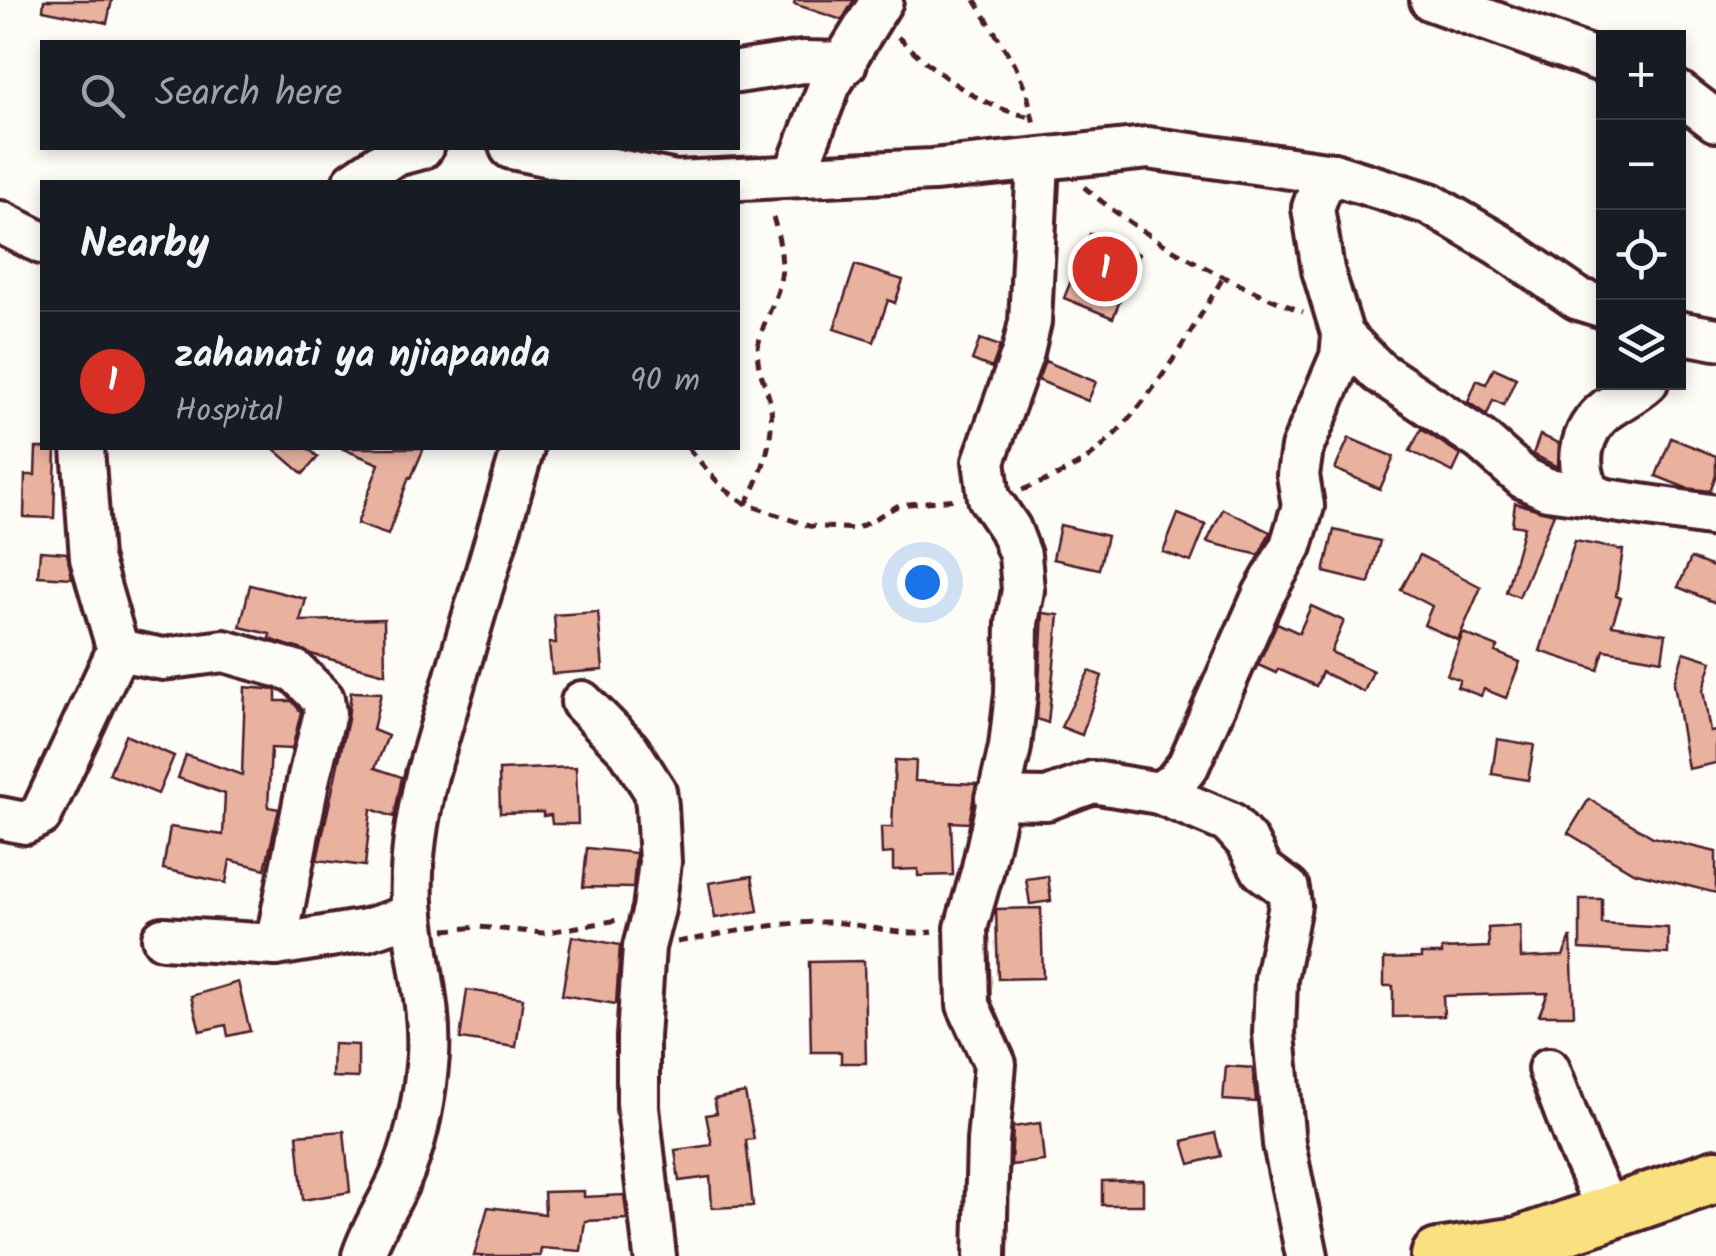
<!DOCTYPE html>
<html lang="en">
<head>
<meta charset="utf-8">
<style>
  :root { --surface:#171b24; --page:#242831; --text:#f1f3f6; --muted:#9ea1a6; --line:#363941; --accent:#d93025 }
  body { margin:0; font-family:Kalam,sans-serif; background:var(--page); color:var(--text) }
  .controls { position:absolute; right:30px; top:30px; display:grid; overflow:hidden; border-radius:0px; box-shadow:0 5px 15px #0003 }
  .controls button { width:90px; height:90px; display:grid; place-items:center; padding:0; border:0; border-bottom:2px solid var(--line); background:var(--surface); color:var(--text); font:50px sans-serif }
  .you { position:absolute; left:922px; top:582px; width:35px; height:35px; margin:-25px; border:8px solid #fff; border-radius:50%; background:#1a73e8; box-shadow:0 0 0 15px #1a73e833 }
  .badge { display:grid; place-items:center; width:65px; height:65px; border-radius:50%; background:var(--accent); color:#fff; font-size:32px; font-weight:700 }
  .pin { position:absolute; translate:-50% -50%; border:5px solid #fff; box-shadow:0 2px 10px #0006 }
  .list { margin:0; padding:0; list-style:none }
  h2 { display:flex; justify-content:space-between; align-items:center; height:130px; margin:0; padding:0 40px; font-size:42px }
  h2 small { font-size:32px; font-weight:400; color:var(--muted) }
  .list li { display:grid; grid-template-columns:65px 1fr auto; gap:30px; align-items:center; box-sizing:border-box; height:140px; padding:0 40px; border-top:2px solid var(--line) }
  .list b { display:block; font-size:38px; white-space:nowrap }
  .list p { margin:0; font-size:32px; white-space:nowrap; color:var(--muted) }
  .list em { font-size:32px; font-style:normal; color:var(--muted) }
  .icon { flex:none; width:55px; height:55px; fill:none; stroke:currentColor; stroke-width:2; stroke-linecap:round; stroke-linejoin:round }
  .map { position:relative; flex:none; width:1716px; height:1256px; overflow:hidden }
  .search { position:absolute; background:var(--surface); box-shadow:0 5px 15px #0003; left:40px; top:40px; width:700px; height:110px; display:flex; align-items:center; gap:25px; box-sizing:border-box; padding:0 35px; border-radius:0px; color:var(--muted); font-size:38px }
  .panel { position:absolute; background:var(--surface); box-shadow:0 5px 15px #0003; left:40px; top:180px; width:700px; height:270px; border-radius:0px }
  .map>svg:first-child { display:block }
  .building { fill:#e9b29f; stroke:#4a1f2b; stroke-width:2.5 }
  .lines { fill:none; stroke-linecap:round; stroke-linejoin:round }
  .minor-casing { stroke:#4a1f2b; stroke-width:48 }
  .major-casing { stroke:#4a1f2b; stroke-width:60 }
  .path { stroke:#4a1f2b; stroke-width:5; stroke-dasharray:10 8; stroke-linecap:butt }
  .minor { stroke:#fdfcf7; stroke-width:40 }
  .major { stroke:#fae180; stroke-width:52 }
</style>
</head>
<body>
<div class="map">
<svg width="1716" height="1256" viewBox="0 0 1716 1256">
  <rect width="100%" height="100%" fill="#fdfcf7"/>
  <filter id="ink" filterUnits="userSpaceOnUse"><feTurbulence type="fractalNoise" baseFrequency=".01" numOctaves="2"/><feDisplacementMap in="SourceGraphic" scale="20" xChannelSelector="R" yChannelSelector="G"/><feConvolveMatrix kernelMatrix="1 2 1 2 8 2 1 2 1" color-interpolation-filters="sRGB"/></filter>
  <g filter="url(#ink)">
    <g class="building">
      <polygon points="44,0 112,0 107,23 43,10"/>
      <polygon points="795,0 854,0 842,20 794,4"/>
      <polygon points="1090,234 1139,254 1113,318 1064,298"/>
      <polygon points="855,265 903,280 895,303 888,300 874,342 834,329"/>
      <polygon points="980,339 1000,346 992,368 972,360"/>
      <polygon points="1045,361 1096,382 1088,401 1038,380"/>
      <polygon points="1494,368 1516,378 1504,405 1493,400 1487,415 1468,402 1477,380 1486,384"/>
      <polygon points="1421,429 1461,455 1453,472 1410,451"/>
      <polygon points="1540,435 1559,443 1558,467 1533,454"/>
      <polygon points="1349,438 1394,457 1380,489 1335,469"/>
      <polygon points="1671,438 1716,456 1716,475 1710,491 1686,488 1656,476"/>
      <polygon points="36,448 56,448 54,518 24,517 25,475 35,475"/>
      <polygon points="273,448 308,448 318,457 303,474"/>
      <polygon points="341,448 424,448 411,478 409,477 388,535 357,524 379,464"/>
      <polygon points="1515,503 1554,514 1519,597 1506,592 1524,527 1512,525"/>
      <polygon points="1223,509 1270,532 1259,555 1207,542"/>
      <polygon points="1178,514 1206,525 1191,562 1163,552"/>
      <polygon points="1060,525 1107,536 1099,569 1053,559"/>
      <polygon points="1334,530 1380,541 1369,583 1324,572"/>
      <polygon points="1575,541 1623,550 1616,596 1621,598 1612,625 1666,634 1662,660 1604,650 1598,670 1540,651"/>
      <polygon points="40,551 67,553 72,578 38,576"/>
      <polygon points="1420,555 1481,587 1458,640 1424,625 1432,606 1401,590"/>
      <polygon points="1691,558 1716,568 1716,603 1678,587"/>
      <polygon points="250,585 306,599 300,621 384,619 385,674 311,654 270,639 270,634 240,627"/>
      <polygon points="1311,606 1344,621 1331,652 1373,671 1364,692 1322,672 1316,686 1278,669 1276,673 1258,665 1277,623 1299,633"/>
      <polygon points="598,612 603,670 552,674 549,643 556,643 554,615"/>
      <polygon points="1043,613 1059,615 1048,723 1037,719"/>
      <polygon points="1463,633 1498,647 1495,652 1520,662 1506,698 1484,689 1481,696 1457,687 1460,680 1447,675"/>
      <polygon points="1684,652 1712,661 1703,690 1710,732 1716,731 1716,763 1688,769 1674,683"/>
      <polygon points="1089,671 1102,676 1082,735 1061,727"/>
      <polygon points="245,687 276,690 276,701 292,701 301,712 292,749 271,748 268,807 279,809 265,869 230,860 226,883 163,869 170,827 223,835 225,794 178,778 186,755 242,775"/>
      <polygon points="351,692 381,693 373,730 388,736 375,768 402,777 394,817 371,809 365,866 317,860 348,719"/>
      <polygon points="125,735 174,756 158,794 109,774"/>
      <polygon points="1497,739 1534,745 1528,780 1492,774"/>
      <polygon points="895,760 916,761 915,781 976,784 969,823 951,822 953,875 918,876 918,869 893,870 893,853 882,854 881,827 892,827"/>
      <polygon points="576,767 578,824 552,824 551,815 543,816 543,812 500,813 499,770"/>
      <polygon points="1589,799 1653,837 1716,852 1716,893 1633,872 1568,833"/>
      <polygon points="587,848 636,853 633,888 583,887"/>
      <polygon points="752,876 758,911 715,918 709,883"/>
      <polygon points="1048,876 1051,901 1030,904 1026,879"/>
      <polygon points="1580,899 1602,899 1602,924 1668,928 1668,954 1580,949"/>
      <polygon points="1041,908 1043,978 998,979 996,909"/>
      <polygon points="1520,926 1521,958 1563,956 1571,937 1574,1015 1539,1015 1548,993 1443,996 1444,1016 1393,1017 1393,986 1384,986 1384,959 1421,958 1421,954 1442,954 1442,949 1489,947 1488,928"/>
      <polygon points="572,936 620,945 616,1004 562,995"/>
      <polygon points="864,961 866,1063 841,1063 841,1052 811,1052 809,962"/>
      <polygon points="238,982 250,1031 228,1036 226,1025 200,1031 191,996"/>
      <polygon points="467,990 523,998 516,1047 460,1039"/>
      <polygon points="333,1044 358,1045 358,1078 332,1077"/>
      <polygon points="1226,1066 1253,1068 1256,1102 1223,1100"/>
      <polygon points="745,1093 754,1139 746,1140 753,1206 712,1208 710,1177 679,1181 675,1150 712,1145 706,1115 717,1113 714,1099"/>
      <polygon points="1040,1123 1044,1161 1011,1165 1013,1127"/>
      <polygon points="344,1131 350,1192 303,1200 297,1135"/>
      <polygon points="1215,1133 1221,1156 1190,1164 1183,1141"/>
      <polygon points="1143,1180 1143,1205 1102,1205 1102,1181"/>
      <polygon points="584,1191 584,1197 624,1195 627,1219 585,1221 581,1251 541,1248 540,1256 474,1256 488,1207 545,1214 544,1192"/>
    </g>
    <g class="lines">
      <defs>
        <g id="minor">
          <polyline points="1431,0 1604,62"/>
          <polyline points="738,72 803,62 846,63"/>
          <polyline points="1678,92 1716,121"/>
          <polyline points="511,148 676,182 933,170 1148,148 1333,174 1430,204 1498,244 1578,299 1604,307"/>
          <polyline points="795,174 830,84 882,0"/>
          <polyline points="354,182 392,156 422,148"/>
          <polyline points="0,222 42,243"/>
          <polyline points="1678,332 1716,339"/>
          <polyline points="1343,336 1379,372 1481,440 1524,478 1547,489 1591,495"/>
          <path d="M1647 382C1635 393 1620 400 1607 409 1579 431 1574 466 1591 495L1607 500 1716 516"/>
          <polyline points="118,650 163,659 224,651 295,671 323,699 325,713 309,777 276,945"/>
          <polyline points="582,702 629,750 655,791 657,806 660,862 654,909 644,947 638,1037 638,1108 655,1256"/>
          <polyline points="1159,793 1230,823 1248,843 1262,870 1288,889 1290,905 1276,979 1274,1034 1284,1144 1307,1256"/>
          <polyline points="996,798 1047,799 1093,782 1159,793 1175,782 1188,766 1264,594 1291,546 1303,506 1298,475 1302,448 1341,357 1343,336 1323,270 1313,208 1320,189 1333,174"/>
          <polyline points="0,818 25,823 41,815 118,650 91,558 83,448"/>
          <polyline points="163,938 276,945 366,930 413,915"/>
          <polyline points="1549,1069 1579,1148 1608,1211"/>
          <path d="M363 1256C373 1225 394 1197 405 1167 419 1131 425 1093 428 1055 431 1004 415 954 412 903 410 859 417 818 427 775L523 448"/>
          <polyline points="985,1256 988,1141 995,1064 968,1005 966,928 982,872 1010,747 1016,694 1017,623 1023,590 1020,555 1010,529 989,498 984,461 1023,352 1030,322 1038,161"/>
        </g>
        <polyline id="major" points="1438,1256 1519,1244 1716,1176"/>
      </defs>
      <use href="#minor" class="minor-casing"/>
      <use href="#major" class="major-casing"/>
      <g class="path">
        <polyline points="975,0 1015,65 1027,93 1035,129"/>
        <path d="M898 37C936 73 980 108 1032 117"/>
        <path d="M1084 187C1149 242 1225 281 1303 312"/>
        <polyline points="688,448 723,488 746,504 809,526 856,529 899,505 957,499"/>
        <path d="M1022 490C1048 480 1076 469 1097 451 1149 406 1189 335 1224 276"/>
        <path d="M746 504C762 476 774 439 771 407 769 391 760 377 758 361 755 335 772 311 779 287 786 261 778 234 771 210"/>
        <polyline points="445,930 479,927 543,933 618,920"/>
        <path d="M677 942C725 934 774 922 824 922 861 922 896 937 933 932"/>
      </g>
      <use href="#minor" class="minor"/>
      <use href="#major" class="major"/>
    </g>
  </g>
</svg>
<div class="controls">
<button>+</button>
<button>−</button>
<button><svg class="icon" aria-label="locate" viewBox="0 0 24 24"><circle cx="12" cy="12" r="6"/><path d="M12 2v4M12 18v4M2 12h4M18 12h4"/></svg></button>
<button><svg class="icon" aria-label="layers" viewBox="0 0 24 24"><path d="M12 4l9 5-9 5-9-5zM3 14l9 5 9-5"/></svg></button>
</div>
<div class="you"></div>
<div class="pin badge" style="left:1105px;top:269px">1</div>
<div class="search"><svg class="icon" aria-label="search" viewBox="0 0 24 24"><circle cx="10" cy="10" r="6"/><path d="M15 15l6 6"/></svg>Search here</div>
<section class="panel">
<h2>Nearby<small></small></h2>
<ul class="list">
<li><span class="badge">1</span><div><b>zahanati ya njiapanda</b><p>Hospital</p></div><em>90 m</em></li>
</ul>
</section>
</div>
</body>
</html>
